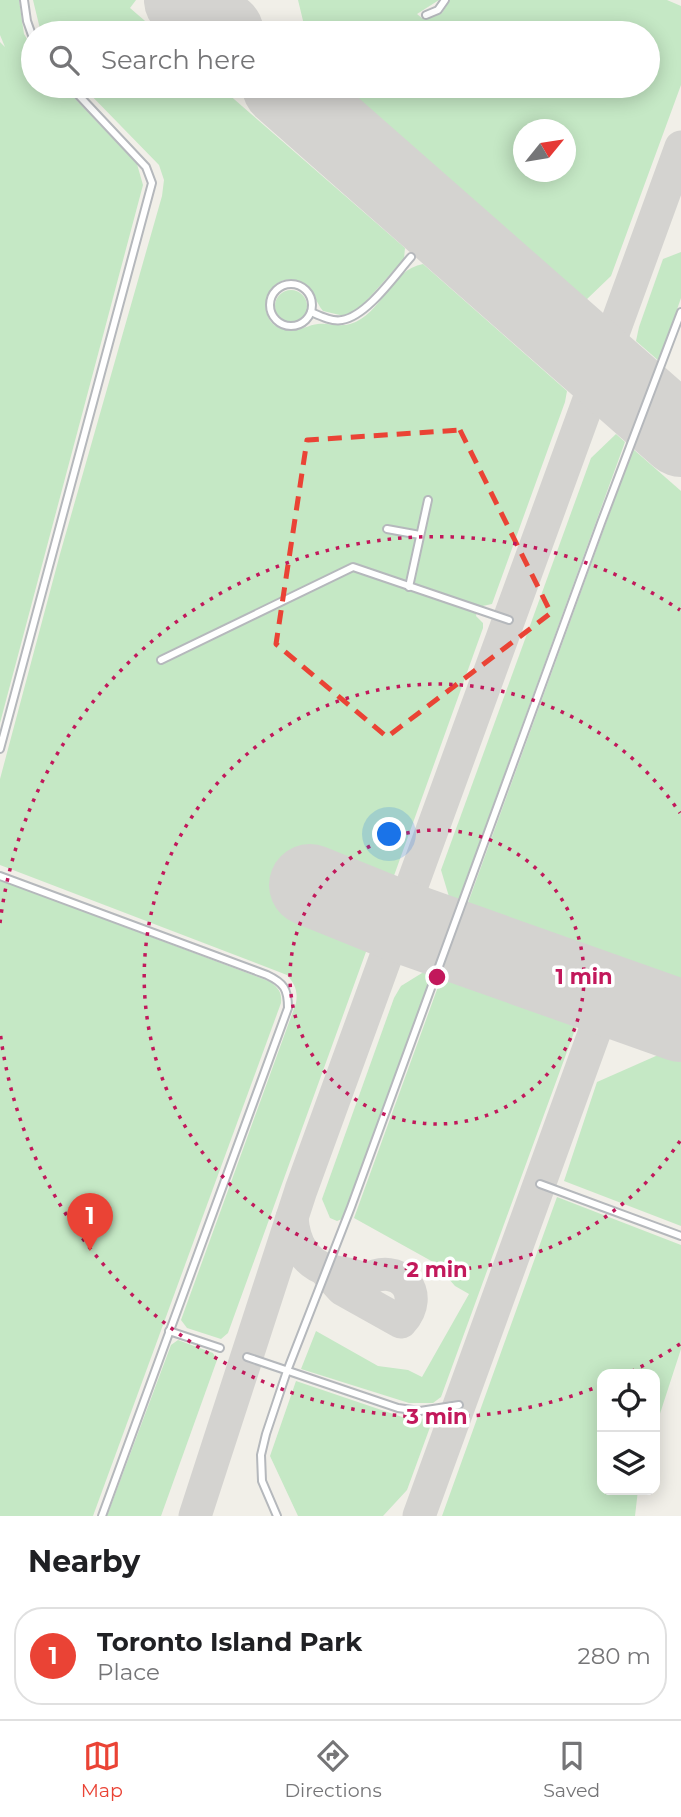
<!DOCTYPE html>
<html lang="en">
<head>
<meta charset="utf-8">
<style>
  :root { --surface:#fff; --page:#f6f6f6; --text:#202124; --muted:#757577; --line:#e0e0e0; --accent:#ea4335 }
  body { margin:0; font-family:Montserrat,sans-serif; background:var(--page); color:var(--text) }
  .controls { position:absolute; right:21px; bottom:21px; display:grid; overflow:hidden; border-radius:14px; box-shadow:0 4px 18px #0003 }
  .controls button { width:63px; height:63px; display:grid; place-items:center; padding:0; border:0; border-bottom:2px solid var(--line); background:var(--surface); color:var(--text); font:35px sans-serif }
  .compass { position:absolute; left:513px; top:119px; width:63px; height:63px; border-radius:50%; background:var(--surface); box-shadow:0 4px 18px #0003; rotate:60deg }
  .you { position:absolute; left:390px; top:835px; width:24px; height:24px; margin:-18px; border:5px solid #fff; border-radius:50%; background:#1a73e8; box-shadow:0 0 0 10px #1a73e833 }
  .badge { display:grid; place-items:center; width:46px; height:46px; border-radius:50%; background:var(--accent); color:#fff; font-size:23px; font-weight:700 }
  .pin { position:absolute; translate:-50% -58px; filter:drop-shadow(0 2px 4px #0008) }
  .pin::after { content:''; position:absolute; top:37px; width:24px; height:21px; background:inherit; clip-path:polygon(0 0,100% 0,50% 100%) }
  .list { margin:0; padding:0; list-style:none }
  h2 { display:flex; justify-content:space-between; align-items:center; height:91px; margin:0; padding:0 28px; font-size:30px }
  h2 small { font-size:23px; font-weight:400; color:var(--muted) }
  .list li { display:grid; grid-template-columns:46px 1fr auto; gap:21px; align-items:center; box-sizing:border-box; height:98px; margin:0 14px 14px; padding:0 14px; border:2px solid var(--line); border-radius:28px }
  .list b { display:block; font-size:26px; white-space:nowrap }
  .list p { margin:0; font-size:23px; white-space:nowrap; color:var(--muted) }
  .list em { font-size:23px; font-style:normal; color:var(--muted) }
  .icon { flex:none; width:38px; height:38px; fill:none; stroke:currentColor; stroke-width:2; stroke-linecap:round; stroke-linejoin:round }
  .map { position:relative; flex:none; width:681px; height:1516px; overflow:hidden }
  .search { position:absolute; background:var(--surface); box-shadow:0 4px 18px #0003; left:21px; right:21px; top:21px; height:77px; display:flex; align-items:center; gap:18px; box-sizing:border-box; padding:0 24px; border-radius:38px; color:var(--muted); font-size:26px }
  .sheet { height:203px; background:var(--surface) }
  nav { display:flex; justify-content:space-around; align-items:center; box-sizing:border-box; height:98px; border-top:2px solid var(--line); background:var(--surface); font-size:19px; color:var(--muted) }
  nav a { display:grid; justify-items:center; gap:4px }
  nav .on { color:var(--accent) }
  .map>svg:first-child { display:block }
  .green { fill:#c5e8c5; fill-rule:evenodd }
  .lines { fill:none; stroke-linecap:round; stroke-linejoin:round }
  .taxiway { stroke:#d4d3d0; stroke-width:33 }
  .runway { stroke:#d4d3d0; stroke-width:82 }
  .service-casing { stroke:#b5b8bc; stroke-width:10 }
  .service { stroke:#fff; stroke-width:6 }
  .marked { fill:none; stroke:#ea4335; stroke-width:5; stroke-dasharray:14 9; stroke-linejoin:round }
  .ring { fill:none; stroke:#c2185b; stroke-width:3.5; stroke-dasharray:3.5 7 }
  .centre { fill:#c2185b; stroke:#fff; stroke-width:3.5 }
  .ring-label { font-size:21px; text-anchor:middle; font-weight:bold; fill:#c2185b; stroke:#fff; stroke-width:7; stroke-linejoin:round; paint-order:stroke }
</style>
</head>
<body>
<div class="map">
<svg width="681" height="1516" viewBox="0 0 681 1516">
  <rect width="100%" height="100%" fill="#f1efe8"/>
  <g class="green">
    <polygon points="0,0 19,0 24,34 33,49 33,86 63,86 137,164 143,185 0,723 0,42 5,47 0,35"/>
    <polygon points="33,0 136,0 130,8 159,33 41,33"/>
    <path d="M298 0H439L417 14 423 19 442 13 450 0H667L681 6V85L611 276 586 300 344 86H648V33H306ZM524 130H566V172H524Z"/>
    <path d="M82 86H219L405 248 404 259 359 309 344 316 323 311C315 301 313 288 300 282 267 267 250 325 287 330 298 332 308 325 318 324 329 323 340 327 350 324 382 315 391 269 423 264L567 391 565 402 492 604 478 607 476 616 483 623V628L391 884 388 885 317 859 297 911 371 938 228 1333 221 1339 187 1328 181 1320 296 1003C298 991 295 984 287 975L0 865V779L60 554 162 196 164 180 159 165Z"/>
    <polygon points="681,252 681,298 659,361 636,341 639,327 663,259"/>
    <circle cx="291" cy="306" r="16"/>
    <polygon points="616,434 625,442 455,910 453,910 441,870 591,458"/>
    <polygon points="633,449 681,491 681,994 471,918 465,911"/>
    <path d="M0 880 271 982C279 989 282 993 281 1003L93 1516H0Z"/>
    <polygon points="435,965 342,1219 337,1221 330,1218 322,1199 394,998 401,986"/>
    <polygon points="450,968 580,1016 441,1397 433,1403 409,1403 301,1369 316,1331 378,1366 408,1370 422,1377 469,1294 455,1286 435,1263 354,1218 443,973"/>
    <polygon points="674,1048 681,1051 681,1226 564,1181 597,1082"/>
    <polygon points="557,1197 681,1245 681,1349 655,1429 655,1374 602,1374 602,1490 638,1490 635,1516 442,1516"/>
    <polygon points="178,1340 213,1353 217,1360 161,1516 107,1516 171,1345"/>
    <polygon points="296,1381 405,1418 433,1419 407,1490 383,1516 298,1516 270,1456"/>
  </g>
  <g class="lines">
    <g class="taxiway">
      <polyline points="223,0 227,25 232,33"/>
      <path d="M292 1218C294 1242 304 1263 328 1270 342 1274 351 1273 366 1280 399 1261 427 1294 401 1322L342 1289 324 1269"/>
      <polyline points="195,1516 301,1190 681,147"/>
      <polyline points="419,1516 608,995"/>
    </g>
    <g class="runway">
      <polyline points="185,0 223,33"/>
      <polyline points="283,86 681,436"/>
      <polyline points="310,885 399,921 681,1021"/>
    </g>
    <defs>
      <g id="service">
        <polyline points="24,0 27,21 33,38"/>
        <polyline points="426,15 438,10 445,0"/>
        <circle cx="291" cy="305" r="21"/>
        <path d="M311 312C320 316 332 322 342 320 367 316 395 275 411 257"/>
        <polyline points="387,529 420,535"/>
        <polyline points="409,587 428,500"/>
        <polyline points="161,660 353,567 509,620"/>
        <polyline points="0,749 152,183 146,167 70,86"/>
        <path d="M0 876 267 975C284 983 288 989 288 1008L102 1516"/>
        <polyline points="540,1184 681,1236"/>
        <polyline points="169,1331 220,1348"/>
        <polyline points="247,1357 398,1408 420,1411 459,1405"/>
        <polyline points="277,1516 262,1481 261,1455 266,1434 287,1371 351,1207 601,523 681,312"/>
      </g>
    </defs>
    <use href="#service" class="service-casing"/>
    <use href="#service" class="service"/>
  </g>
  <path class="marked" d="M460 430 551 613 387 737 276 644 307 440Z"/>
  <g class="ring">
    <circle cx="437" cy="977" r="147"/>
    <path d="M680 1141A293 293 0 1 1 680 813"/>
    <path d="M680 1344A440 440 0 0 1 626 1374M602 1385A440 440 0 0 1 0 1031M0 923A440 440 0 0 1 680 610"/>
  </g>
  <circle cx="437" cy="977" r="10" class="centre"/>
  <g class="ring-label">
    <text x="584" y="984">1 min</text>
    <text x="437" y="1277">2 min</text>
    <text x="437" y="1424">3 min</text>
  </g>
</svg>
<div class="controls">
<button><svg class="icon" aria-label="locate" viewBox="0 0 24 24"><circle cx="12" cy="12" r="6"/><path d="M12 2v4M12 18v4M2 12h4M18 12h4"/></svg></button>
<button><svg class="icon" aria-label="layers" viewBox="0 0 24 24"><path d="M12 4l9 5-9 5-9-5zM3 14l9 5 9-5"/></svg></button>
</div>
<svg class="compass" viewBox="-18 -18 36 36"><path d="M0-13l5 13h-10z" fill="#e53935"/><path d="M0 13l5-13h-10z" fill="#757577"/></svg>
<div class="you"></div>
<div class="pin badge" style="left:90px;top:1251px">1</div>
<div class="search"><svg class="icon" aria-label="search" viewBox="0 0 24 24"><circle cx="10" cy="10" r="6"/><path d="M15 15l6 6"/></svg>Search here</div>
</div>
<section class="sheet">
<h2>Nearby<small></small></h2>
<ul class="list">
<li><span class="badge">1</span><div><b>Toronto Island Park</b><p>Place</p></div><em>280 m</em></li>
</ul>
</section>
<nav>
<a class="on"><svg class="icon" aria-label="map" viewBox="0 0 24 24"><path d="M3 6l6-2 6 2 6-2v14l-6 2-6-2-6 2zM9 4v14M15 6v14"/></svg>Map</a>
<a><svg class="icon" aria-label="directions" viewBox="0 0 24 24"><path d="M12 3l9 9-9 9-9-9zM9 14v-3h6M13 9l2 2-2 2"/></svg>Directions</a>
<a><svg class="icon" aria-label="saved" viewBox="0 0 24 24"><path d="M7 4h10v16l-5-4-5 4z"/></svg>Saved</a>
</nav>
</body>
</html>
